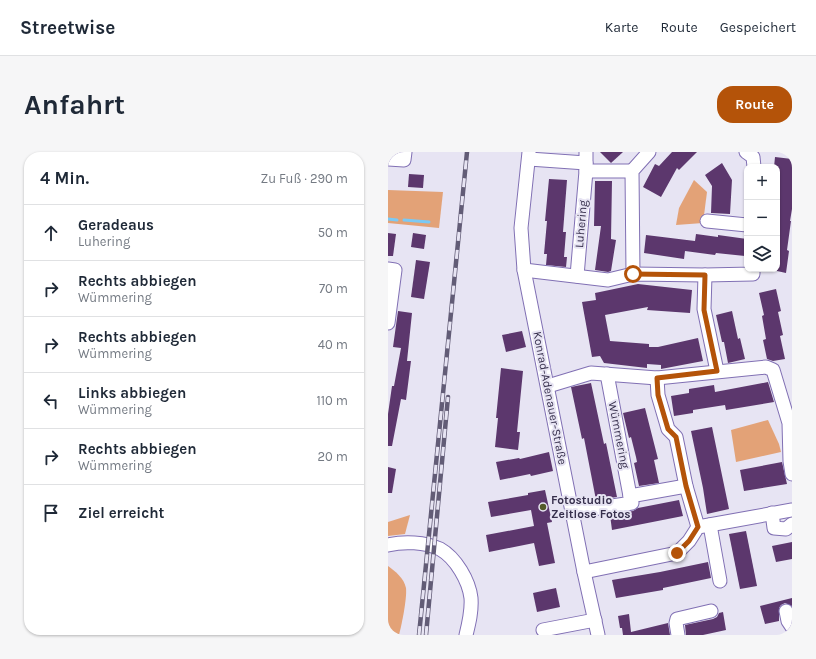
<!DOCTYPE html>
<html lang="de">
<head>
<meta charset="utf-8">
<style>
  :root { --surface:#fff; --page:#f6f6f7; --text:#1f2937; --muted:#747a83; --line:#e0e1e3; --accent:#b45309 }
  body { margin:0; font-family:Karla,sans-serif; background:var(--page); color:var(--text) }
  .controls { position:absolute; right:12px; top:12px; display:grid; overflow:hidden; border-radius:8px; box-shadow:0 1px 3px #0004 }
  .controls button { width:36px; height:36px; display:grid; place-items:center; padding:0; border:0; border-bottom:1px solid var(--line); background:var(--surface); color:var(--text); font:20px sans-serif }
  .stop { position:absolute; width:12px; height:12px; margin:-9px; border:3px solid #b45309; border-radius:50%; background:#fff }
  .stop.end { background:#b45309; border-color:#fff; box-shadow:0 1px 4px #0008 }
  .list { margin:0; padding:0; list-style:none }
  h2 { display:flex; justify-content:space-between; align-items:center; height:52px; margin:0; padding:0 16px; font-size:17px }
  h2 small { font-size:13px; font-weight:400; color:var(--muted) }
  .list li { display:grid; grid-template-columns:26px 1fr auto; gap:12px; align-items:center; box-sizing:border-box; height:56px; padding:0 16px; border-top:1px solid var(--line) }
  .list b { display:block; font-size:15px; white-space:nowrap }
  .list p { margin:0; font-size:13px; white-space:nowrap; color:var(--muted) }
  .list em { font-size:13px; font-style:normal; color:var(--muted) }
  .icon { flex:none; width:22px; height:22px; fill:none; stroke:currentColor; stroke-width:2; stroke-linecap:round; stroke-linejoin:round }
  .map { position:relative; flex:none; width:404px; height:483px; overflow:hidden; border-radius:16px }
  header { display:flex; align-items:center; gap:24px; box-sizing:border-box; height:56px; padding:0 20px; background:var(--surface); border-bottom:1px solid var(--line) }
  header strong { font-size:19px }
  nav { display:flex; gap:22px; margin-inline-start:auto; font-size:14px }
  .intro { display:flex; align-items:center; justify-content:space-between; box-sizing:border-box; height:96px; padding:0 24px }
  h1 { margin:0; font-size:28px }
  .button { padding:10px 18px; border-radius:16px; background:var(--accent); color:#fff; font-size:14px; font-weight:700 }
  main { display:flex; gap:24px; padding:0 24px }
  aside { flex:1; background:var(--surface); border-radius:16px; box-shadow:0 1px 3px #0004 }
  .map>svg:first-child { display:block }
  .green { fill:#e3a277 }
  .lines { fill:none; stroke-linecap:round; stroke-linejoin:round }
  .stream { stroke:#7bc9f4; stroke-width:3 }
  .building { fill:#5c376d }
  .minor-casing { stroke:#8170b4; stroke-width:15 }
  .minor { stroke:#fff; stroke-width:13 }
  .rail-casing { stroke:#625c76; stroke-width:4.5 }
  .rail { stroke:#e7e4f3; stroke-width:3; stroke-dasharray:9; stroke-linecap:butt }
  .route { stroke:#b45309; stroke-width:5 }
  .poi-dot { fill:#545a28; stroke:#e7e4f3; stroke-width:1.5 }
  .labels { text-anchor:middle; stroke-width:4; stroke-linejoin:round; paint-order:stroke }
  .street-label { font-size:12px; fill:#37304d; stroke:#e7e4f3 }
  .poi-label { font-size:12px; font-weight:bold; fill:#37304d; stroke:#e7e4f3; text-anchor:start }
</style>
</head>
<body>
<header>
<strong>Streetwise</strong>
<nav><a>Karte</a><a>Route</a><a>Gespeichert</a></nav>
</header>
<div class="intro"><h1>Anfahrt</h1><a class="button">Route</a></div>
<main>
<aside>
<h2>4 Min.<small>Zu Fuß · 290 m</small></h2>
<ul class="list">
<li><svg class="icon" aria-label="ahead" viewBox="0 0 24 24"><path d="M12 20V5M6 11l6-6 6 6"/></svg><div><b>Geradeaus</b><p>Luhering</p></div><em>50 m</em></li>
<li><svg class="icon" aria-label="right" viewBox="0 0 24 24"><path d="M7 20v-9h11M14 6l5 5-5 5"/></svg><div><b>Rechts abbiegen</b><p>Wümmering</p></div><em>70 m</em></li>
<li><svg class="icon" aria-label="right" viewBox="0 0 24 24"><path d="M7 20v-9h11M14 6l5 5-5 5"/></svg><div><b>Rechts abbiegen</b><p>Wümmering</p></div><em>40 m</em></li>
<li><svg class="icon" aria-label="left" viewBox="0 0 24 24"><path d="M17 20v-9H6M10 6l-5 5 5 5"/></svg><div><b>Links abbiegen</b><p>Wümmering</p></div><em>110 m</em></li>
<li><svg class="icon" aria-label="right" viewBox="0 0 24 24"><path d="M7 20v-9h11M14 6l5 5-5 5"/></svg><div><b>Rechts abbiegen</b><p>Wümmering</p></div><em>20 m</em></li>
<li><svg class="icon" aria-label="arrive" viewBox="0 0 24 24"><path d="M6 21V4h12l-3 4 3 4H6"/></svg><div><b>Ziel erreicht</b></div></li>
</ul>
</aside>
<div class="map">
<svg width="404" height="483" viewBox="0 0 404 483">
  <rect width="100%" height="100%" fill="#e7e4f3"/>
  <g class="green">
    <polygon points="306,28 319,40 315,71 288,73 291,56"/>
    <polygon points="0,38 55,40 51,76 0,71"/>
    <polygon points="380,268 391,292 393,300 348,310 343,278"/>
    <polygon points="22,363 17,382 0,384 0,370"/>
    <path d="M0 414C7 419 16 426 18 436 19 447 14 471 11 483H0Z"/>
  </g>
  <g class="lines">
    <g class="stream">
      <polyline points="0,67 9,68"/>
      <polyline points="16,68 41,70"/>
    </g>
  </g>
  <g class="building">
    <polygon points="212,0 235,0 223,11"/>
    <polygon points="284,0 309,0 291,18 289,16 273,45 255,35 267,12 271,14"/>
    <polygon points="387,5 404,7 404,57 402,69 403,69 399,98 401,99 398,121 389,119 389,15 386,15"/>
    <polygon points="334,11 344,28 342,62 323,61 324,34 317,23"/>
    <polygon points="21,22 36,23 35,36 20,35"/>
    <polygon points="161,27 179,28 175,80 178,80 176,105 179,105 178,115 158,113 159,102 156,102 159,69 157,69"/>
    <polygon points="207,29 224,29 223,87 228,88 223,119 220,120 207,118 213,74 206,74"/>
    <polygon points="0,81 8,82 5,104 0,104"/>
    <polygon points="25,81 38,83 36,97 23,95"/>
    <polygon points="308,82 330,85 330,83 359,87 357,104 328,101 327,103 297,99 296,107 256,101 258,83 307,89"/>
    <polygon points="28,108 42,110 36,147 23,145"/>
    <polygon points="250,132 304,138 302,161 259,158 260,155 217,163 222,189 261,192 261,195 270,195 310,186 315,209 273,217 273,213 259,212 259,216 216,211 212,204 204,205 194,150 208,148 207,141"/>
    <polygon points="388,137 393,159 390,160 395,183 392,184 397,207 385,209 379,207 375,188 378,187 374,164 376,163 371,141"/>
    <polygon points="10,159 24,161 19,209 23,209 18,248 13,247 4,294 0,294 0,262 4,234 6,234 13,196 5,195"/>
    <polygon points="344,159 350,187 352,186 357,207 340,211 336,190 334,190 328,163"/>
    <polygon points="134,179 138,195 118,200 114,183"/>
    <polygon points="113,216 135,219 129,280 132,280 130,298 107,295 110,266 108,266"/>
    <polygon points="380,230 386,250 338,258 337,253 305,258 305,261 286,264 283,244 301,241 301,237 326,233 327,240"/>
    <polygon points="203,231 216,292 218,291 229,345 208,348 196,286 194,287 183,235"/>
    <polygon points="257,256 270,307 266,308 271,331 251,334 246,311 249,310 248,305 243,285 241,286 235,261"/>
    <polygon points="324,275 341,357 319,362 315,336 303,279"/>
    <polygon points="161,300 165,319 143,324 142,322 112,328 108,310 131,306 132,307"/>
    <polygon points="394,310 399,332 356,339 352,318"/>
    <polygon points="0,315 8,317 4,341 0,341"/>
    <polygon points="157,338 164,370 159,371 167,411 151,414 146,391 101,400 98,383 146,374 143,358 103,365 100,350 140,343 140,341"/>
    <polygon points="291,348 295,364 224,378 222,363 245,359 250,356"/>
    <polygon points="358,379 369,434 352,437 341,382"/>
    <polygon points="404,390 404,407 388,410 384,394"/>
    <polygon points="320,410 323,426 275,436 275,438 228,446 224,428 272,420"/>
    <polygon points="168,436 172,455 149,460 145,441"/>
    <polygon points="404,446 404,454 397,451 393,453 391,456 391,469 377,472 372,454"/>
    <polygon points="335,460 338,478 315,483 298,483 297,473 325,467 329,465 331,461"/>
    <polygon points="241,462 243,480 280,471 282,483 235,483 234,476 232,476 230,464"/>
  </g>
  <g class="lines">
    <defs>
      <g id="minor">
        <polyline points="141,0 133,76 136,118 196,420 210,483"/>
        <polyline points="198,0 198,19 244,19"/>
        <polyline points="358,0 365,5 366,15"/>
        <polyline points="0,7 16,8 17,0"/>
        <polyline points="141,7 198,11"/>
        <polyline points="319,69 359,73"/>
        <polyline points="0,117 7,118 0,171"/>
        <polyline points="136,118 220,128 245,122 317,123 365,122 365,117"/>
        <polyline points="245,122 244,19 261,0"/>
        <polyline points="317,123 316,157 329,219"/>
        <polyline points="189,124 198,19"/>
        <polyline points="219,222 242,344 298,334"/>
        <polyline points="269,226 270,243 280,277 288,285 298,334 310,375"/>
        <polyline points="160,234 203,221 269,226 378,215 385,218 401,271 402,309 404,322"/>
        <polyline points="185,360 244,351 242,344"/>
        <polyline points="384,361 386,376 398,377 404,372"/>
        <polyline points="322,373 332,429"/>
        <path d="M0 393C16 389 37 390 52 397 68 406 81 429 83 446 84 459 81 471 78 483"/>
        <polyline points="196,420 289,401 301,389 310,375 404,358"/>
        <polyline points="398,459 400,469 404,475"/>
        <polyline points="155,478 207,468"/>
        <polyline points="290,483 288,471 289,467 323,459"/>
      </g>
    </defs>
    <use href="#minor" class="minor-casing"/>
    <use href="#minor" class="minor"/>
    <defs>
      <g id="rail">
        <polyline points="31,483 79,0"/>
        <polyline points="38,483 60,245"/>
      </g>
    </defs>
    <use href="#rail" class="rail-casing"/>
    <use href="#rail" class="rail"/>
  </g>
  <g class="lines">
    <polyline class="route" points="245,122 317,123 316,158 329,219 269,226 270,243 280,277 288,285 298,334 310,375 301,389 289,401"/>
  </g>
  <circle class="poi-dot" cx="155" cy="355" r="4"/>
  <g class="labels">
    <g class="street-label">
      <text transform="translate(193 72) rotate(-85)" y="4">Luhering</text>
      <text transform="translate(162 246) rotate(79)" y="4">Konrad-Adenauer-Straße</text>
      <text transform="translate(231 283) rotate(79)" y="4">Wümmering</text>
    </g>
    <g class="poi-label">
      <text x="163" y="352">Fotostudio<tspan x="163" dy="14">Zeitlose Fotos</tspan></text>
    </g>
  </g>
</svg>
<div class="controls">
<button>+</button>
<button>−</button>
<button><svg class="icon" aria-label="layers" viewBox="0 0 24 24"><path d="M12 4l9 5-9 5-9-5zM3 14l9 5 9-5"/></svg></button>
</div>
<div class="stop" style="left:245px;top:122px"></div>
<div class="stop end" style="left:289px;top:401px"></div>
</div>
</main>
</body>
</html>
